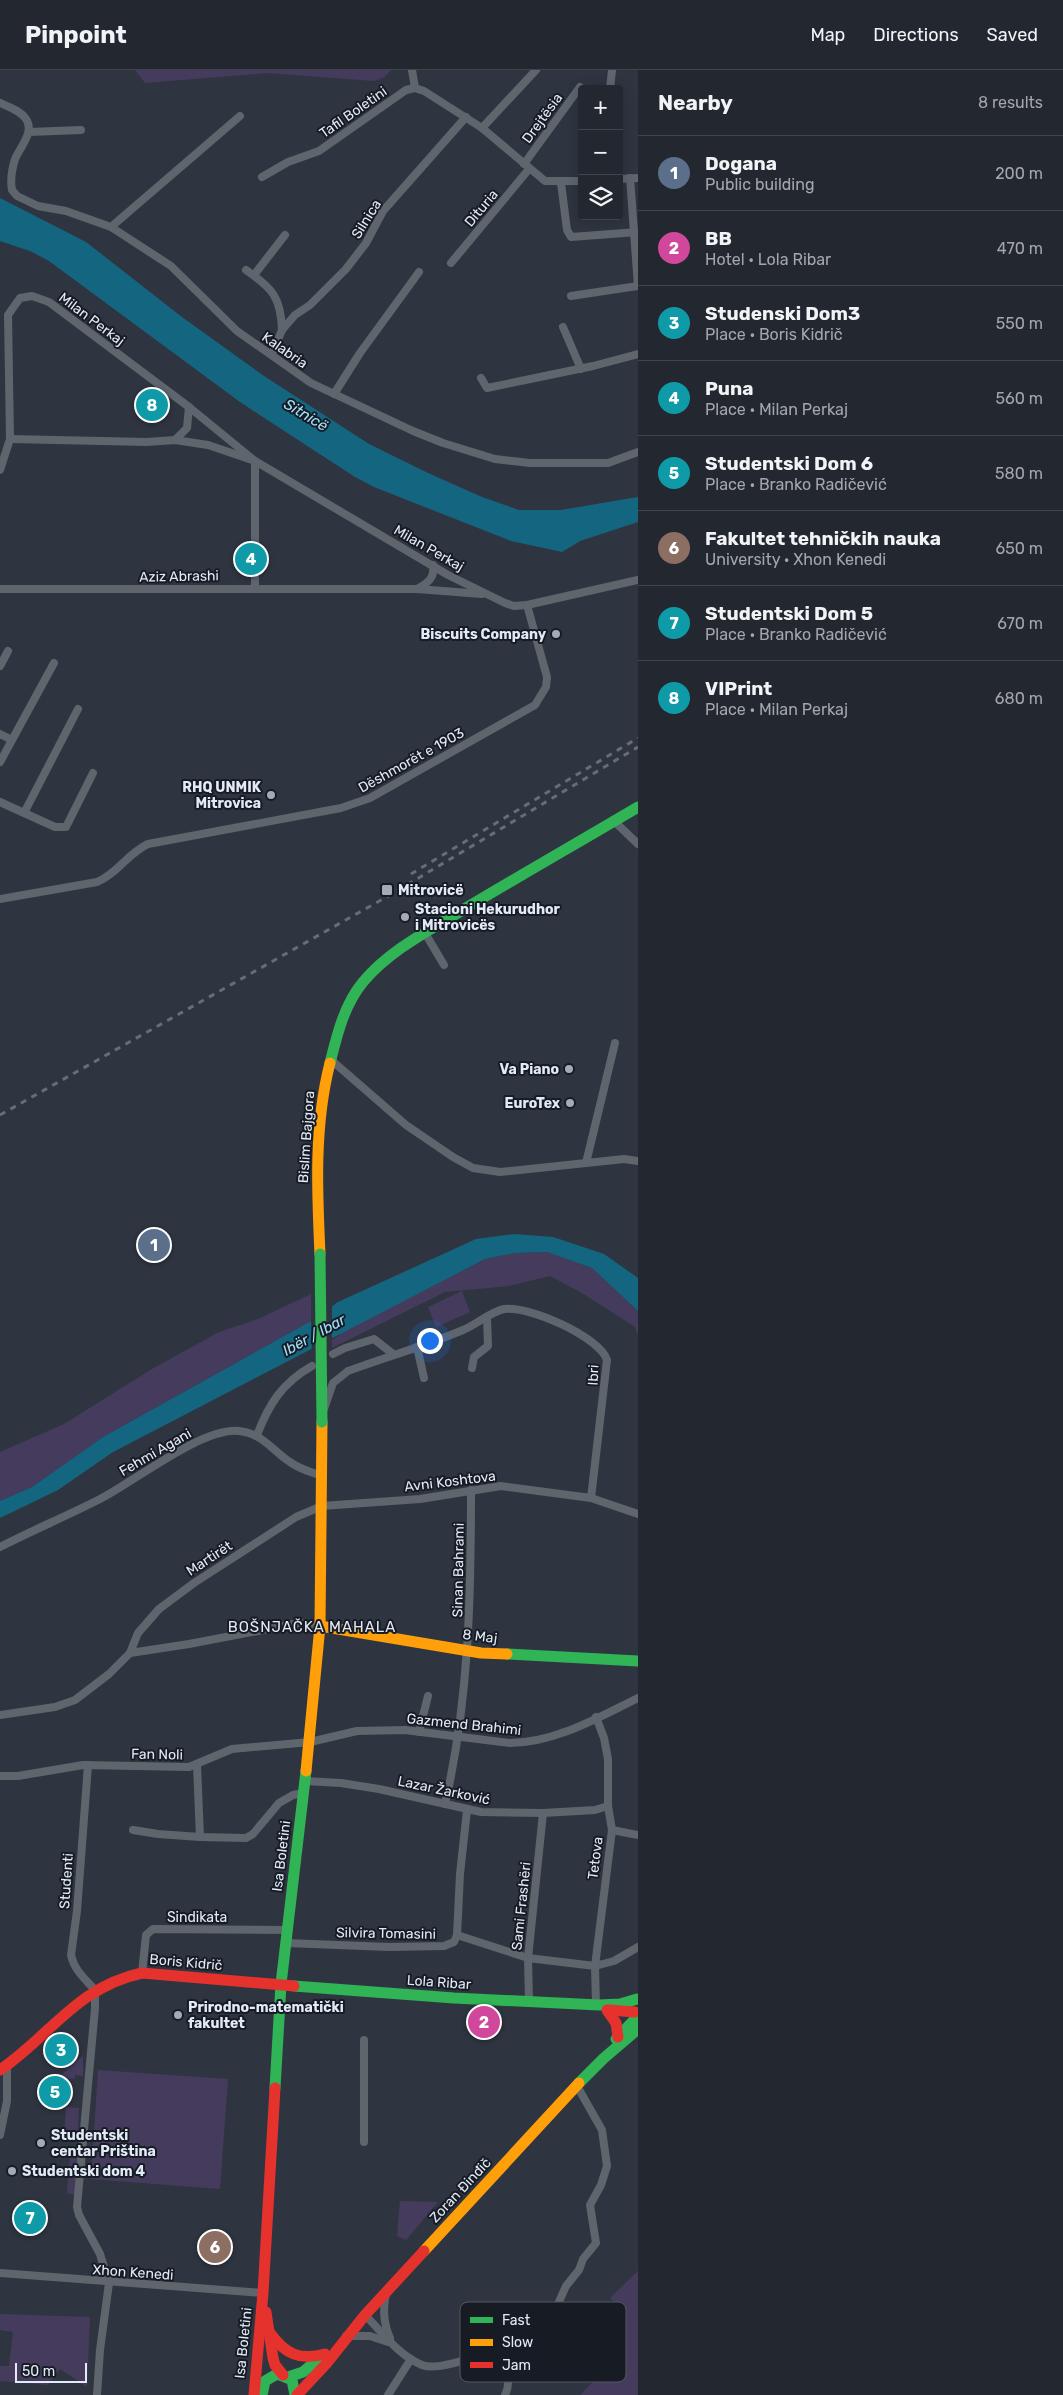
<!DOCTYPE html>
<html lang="en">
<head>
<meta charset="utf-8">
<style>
  :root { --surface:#232830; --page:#2b3038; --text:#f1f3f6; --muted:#a3a6ab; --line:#40444c; --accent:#8abfa5 }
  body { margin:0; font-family:Rubik,sans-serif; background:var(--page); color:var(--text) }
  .controls { position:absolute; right:15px; top:15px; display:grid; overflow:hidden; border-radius:5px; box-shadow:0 2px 12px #0003 }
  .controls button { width:45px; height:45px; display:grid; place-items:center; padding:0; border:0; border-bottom:1px solid var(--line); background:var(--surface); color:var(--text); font:25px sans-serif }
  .scale { position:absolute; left:15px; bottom:12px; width:72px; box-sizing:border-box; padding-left:5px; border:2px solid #e2eaf7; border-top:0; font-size:14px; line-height:18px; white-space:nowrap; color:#e2eaf7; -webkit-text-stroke:4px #161b24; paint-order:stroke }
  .you { position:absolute; left:429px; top:1270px; width:18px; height:18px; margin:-12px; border:4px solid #fff; border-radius:50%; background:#1a73e8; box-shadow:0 0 0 8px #1a73e833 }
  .badge { display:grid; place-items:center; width:32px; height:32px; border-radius:50%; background:var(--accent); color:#fff; font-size:16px; font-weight:700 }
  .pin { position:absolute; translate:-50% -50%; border:2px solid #fff; box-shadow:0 1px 5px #0006 }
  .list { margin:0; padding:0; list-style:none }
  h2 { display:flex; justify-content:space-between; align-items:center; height:65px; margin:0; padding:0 20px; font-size:21px }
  h2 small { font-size:16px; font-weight:400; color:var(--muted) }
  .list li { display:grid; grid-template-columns:32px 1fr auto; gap:15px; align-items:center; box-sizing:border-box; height:75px; padding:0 20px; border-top:1px solid var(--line) }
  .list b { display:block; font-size:19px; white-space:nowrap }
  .list p { margin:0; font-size:16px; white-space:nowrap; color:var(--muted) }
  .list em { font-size:16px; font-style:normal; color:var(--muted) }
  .icon { flex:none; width:28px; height:28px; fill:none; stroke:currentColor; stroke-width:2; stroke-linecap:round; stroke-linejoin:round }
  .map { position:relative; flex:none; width:638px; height:2325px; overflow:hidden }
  header { display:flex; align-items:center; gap:30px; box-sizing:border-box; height:70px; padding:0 25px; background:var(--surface); border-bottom:1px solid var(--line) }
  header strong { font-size:24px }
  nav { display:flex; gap:28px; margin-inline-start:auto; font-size:18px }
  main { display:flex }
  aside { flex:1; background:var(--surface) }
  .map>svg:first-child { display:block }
  .green { fill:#453b5d }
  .water { fill:#146680 }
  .pier { fill:#2f3540 }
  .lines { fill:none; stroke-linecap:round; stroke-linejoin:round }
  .street { stroke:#5e656d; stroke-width:8 }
  .fast { stroke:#30b455; stroke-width:11 }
  .slow { stroke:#ff9f0a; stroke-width:11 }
  .jam { stroke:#e5322d; stroke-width:11 }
  .rail { stroke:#666d75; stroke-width:3; stroke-dasharray:6 6; stroke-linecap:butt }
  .fast-bridge { stroke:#30b455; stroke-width:11 }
  .poi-dot { fill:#a3abb7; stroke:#161b24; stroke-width:2 }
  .labels { text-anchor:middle; stroke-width:4; stroke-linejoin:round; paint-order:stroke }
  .street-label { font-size:14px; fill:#e2eaf7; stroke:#161b24 }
  .poi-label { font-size:14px; font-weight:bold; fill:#e2eaf7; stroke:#161b24; text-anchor:start }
  .water-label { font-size:15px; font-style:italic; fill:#a2e0f8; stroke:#161b24 }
  .neighbourhood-label { font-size:15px; letter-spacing:1px; fill:#e2eaf7; stroke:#161b24 }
  .key { fill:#161b24; stroke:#535963; stroke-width:1 }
  .key-label { font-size:14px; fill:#e2eaf7 }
</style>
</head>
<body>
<header>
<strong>Pinpoint</strong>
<nav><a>Map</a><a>Directions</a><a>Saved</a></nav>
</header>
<main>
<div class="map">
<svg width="638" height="2325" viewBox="0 0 638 2325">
  <rect width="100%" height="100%" fill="#2f3540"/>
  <g class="green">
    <polygon points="135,0 391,0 385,7 374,11 268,3 145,13"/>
    <polygon points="547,1182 592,1198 638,1241 638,1266 635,1257 582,1223 550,1206 509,1216 445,1222 332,1278 332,1270 348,1259 485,1189 515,1183"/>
    <polygon points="462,1221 470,1242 436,1257 428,1237"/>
    <polygon points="311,1224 311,1251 103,1367 32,1417 0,1431 0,1382 64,1354 152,1299 219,1262 258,1249"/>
    <polygon points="83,1985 83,2006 75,2005 75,2009 58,2008"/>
    <polygon points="98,2000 228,2009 220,2119 91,2109"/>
    <polygon points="66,2037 79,2038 77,2072 64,2071"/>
    <polygon points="70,2086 79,2086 75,2125 67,2123"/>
    <polygon points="400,2131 438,2132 406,2170 397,2166"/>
    <polygon points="638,2201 638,2325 580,2325 600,2305 614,2286 605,2276 627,2249 610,2228"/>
    <polygon points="0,2244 90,2247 87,2317 60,2299 48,2315 0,2311 0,2296 9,2296 13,2262 0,2260"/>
  </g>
  <g class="water">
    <polygon points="0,128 86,172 182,247 264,306 369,374 428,403 482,427 519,440 561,440 638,427 638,452 580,471 562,482 511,471 374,417 355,407 240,332 49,191 30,181 0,171"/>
    <polygon points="514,1164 553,1167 604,1184 638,1208 638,1241 592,1198 547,1182 515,1183 485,1189 113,1382 58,1420 0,1448 0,1431 32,1417 103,1367 311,1251 338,1232 476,1169"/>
  </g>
  <polygon class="pier" points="332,1234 332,1273 312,1284 311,1248"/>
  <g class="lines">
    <g class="street">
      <polyline points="412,0 415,18"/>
      <polyline points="610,19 612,0"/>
      <path d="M0 33C9 37 21 41 26 49 35 62 20 77 15 89 12 99 10 110 12 120L17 126 38 136 66 141 111 157 171 196 237 261 311 313 413 361 443 373 495 389 530 393H608L638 382"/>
      <polyline points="482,58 536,0"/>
      <polyline points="29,62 81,60"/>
      <polyline points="524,94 580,17"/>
      <polyline points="262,107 288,92 319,81 406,20 415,18 424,21 482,58 545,111 582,111"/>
      <polyline points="630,108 638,216"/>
      <polyline points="619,109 638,108"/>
      <polyline points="561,113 567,160 571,167 638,162"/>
      <polyline points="111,157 240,46"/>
      <polyline points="451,193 529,99"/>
      <path d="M246 200C272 218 281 227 282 260"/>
      <polyline points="254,205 285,165"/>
      <polyline points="571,226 638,216"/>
      <polyline points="563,257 581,299"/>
      <polyline points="272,284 282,260 295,245 310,235 346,199 366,173 383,141 466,47"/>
      <polyline points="481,308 487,318 593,296 638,284"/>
      <polyline points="334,324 360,283 419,202"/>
      <polyline points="10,369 147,372 175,370 208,375 255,391 255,518"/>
      <polyline points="175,370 187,358 189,337"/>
      <polyline points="0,400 10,369 8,245 20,228 32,226 49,232 189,337 255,391 448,505 505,533 514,536 527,535 638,510"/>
      <polyline points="0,519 417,519 482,524"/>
      <path d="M417 519C428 513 435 508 433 495"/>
      <polyline points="0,596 8,581"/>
      <polyline points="0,664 12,670"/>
      <polyline points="0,692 54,593"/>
      <polyline points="0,732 55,757 66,757 93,703"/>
      <polyline points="24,743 78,639"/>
      <polyline points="614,751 638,774"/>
      <path d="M0 829 97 812C117 804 128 783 148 774L341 738 370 728 535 635 546 617 547 607 527 535"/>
      <polyline points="425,863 444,895"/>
      <polyline points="330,989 406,1055 453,1087 473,1098 500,1102 624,1089 638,1091"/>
      <polyline points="586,1093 615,973"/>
      <polyline points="417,1277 424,1308"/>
      <polyline points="333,1284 345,1278 374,1269 393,1284"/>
      <polyline points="472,1298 474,1287 488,1276 487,1248"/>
      <path d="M324 1339 333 1313 348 1301C386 1287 425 1276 463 1260 476 1255 490 1242 504 1239 528 1235 600 1267 607 1290L591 1428"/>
      <path d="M257 1365C269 1334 282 1313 312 1296"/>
      <path d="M0 1477C33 1460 67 1446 100 1429 134 1412 202 1357 239 1361 262 1363 272 1380 290 1392 299 1399 311 1402 322 1406"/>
      <polyline points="130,1583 138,1563 159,1539 194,1513 296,1447 322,1436 420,1429 501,1416 591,1428 638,1444"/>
      <polyline points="0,1645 55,1637 75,1630 109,1604 130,1583 189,1574 299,1553 320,1556"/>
      <polyline points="419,1662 428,1626"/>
      <path d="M88 1695 77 1841 71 1885C74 1900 85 1909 95 1920V1938L77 2137 79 2145 100 2184 109 2213 100 2280 97 2325"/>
      <polyline points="197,1695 200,1767 246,1768 253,1764 279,1733 293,1725 303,1723"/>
      <path d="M0 1706H18L83 1695 189 1697 232 1679 310 1672 357 1661 405 1660 510 1673C555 1673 599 1647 638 1628"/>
      <polyline points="305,1711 341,1713 379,1719 481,1742 543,1743 595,1740 608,1736"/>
      <path d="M445 1734C469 1631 471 1526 471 1420"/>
      <polyline points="133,1760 158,1764 200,1767"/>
      <polyline points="612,1760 638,1765"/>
      <polyline points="457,1865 528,1888 595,1896 614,1891 638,1877"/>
      <polyline points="286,1873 389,1877 444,1876 454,1872 457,1865 460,1804 467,1740"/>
      <polyline points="142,1903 146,1865 153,1859 288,1860"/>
      <polyline points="529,1932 528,1888 543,1743"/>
      <polyline points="596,1934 595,1896 612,1760 608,1736 608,1689 604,1668 596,1647"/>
      <polyline points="0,2065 7,2031 7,1995"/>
      <polyline points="364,2072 364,1970"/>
      <polyline points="0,2203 263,2223"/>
      <path d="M386 2223C383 2239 383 2252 390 2268"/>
      <polyline points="554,2243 566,2216 579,2200 583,2189 596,2173 590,2135 601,2115 607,2096 602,2060 577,2016"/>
      <path d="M365 2245C382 2262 399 2286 422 2295 446 2304 489 2271 505 2299 509 2307 509 2317 505 2325"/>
      <polyline points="346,2266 370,2266 388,2272"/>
      <polyline points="388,2325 411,2289"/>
    </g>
    <g class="fast">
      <path d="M330 993C337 965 344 935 363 912 389 881 426 862 461 841 519 806 579 772 638 737"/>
      <polyline points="507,1584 638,1591"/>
      <polyline points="294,1916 454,1928 599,1935 620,1934 637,1929"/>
      <polyline points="616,1969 637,1947"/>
      <polyline points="579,2013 604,1988 638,1959"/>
      <polyline points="275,2018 281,1914 306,1701"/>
      <polyline points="288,2307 303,2302 323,2285"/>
      <polyline points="262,2325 265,2311 277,2304 292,2310 295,2325"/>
    </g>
    <g class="slow">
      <path d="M320 1184C317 1121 314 1055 330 993"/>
      <polyline points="320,1556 481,1583 507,1584"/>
      <polyline points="306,1701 320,1556 322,1352"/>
      <polyline points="424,2181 579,2013"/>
    </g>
    <g class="jam">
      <polyline points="607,1940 616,1953 618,1967"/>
      <polyline points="609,1940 635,1942"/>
      <path d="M0 2000C51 1965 77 1917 142 1903L294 1916"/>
      <polyline points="266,2242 273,2288 275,2295 283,2305"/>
      <path d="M270 2263C285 2284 300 2291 325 2284"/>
      <polyline points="254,2325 263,2223 275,2018"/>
      <polyline points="297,2325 326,2294 365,2245 424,2181"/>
    </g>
    <g class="rail">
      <polyline points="411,804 638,668"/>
      <polyline points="0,1045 390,825 638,677"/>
    </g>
    <polyline class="fast-bridge" points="320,1184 322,1352"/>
  </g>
  <g class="poi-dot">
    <circle cx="556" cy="564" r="5"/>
    <circle cx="271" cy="725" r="5"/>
    <rect x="381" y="814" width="12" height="12" rx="2.5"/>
    <circle cx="405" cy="847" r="5"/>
    <circle cx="569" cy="999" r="5"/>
    <circle cx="570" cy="1033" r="5"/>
    <circle cx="178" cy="1945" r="5"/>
    <circle cx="41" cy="2073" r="5"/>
    <circle cx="12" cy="2101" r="5"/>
  </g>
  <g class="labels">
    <g class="street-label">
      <text transform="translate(353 42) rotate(-35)" y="5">Tafil Boletini</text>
      <text transform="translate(542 48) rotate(-54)" y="5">Drejtësia</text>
      <text transform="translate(481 138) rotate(-50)" y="5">Dituria</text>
      <text transform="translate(366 149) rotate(-58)" y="5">Silnica</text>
      <text transform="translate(92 249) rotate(37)" y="5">Milan Perkaj</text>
      <text transform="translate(285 280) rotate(35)" y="5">Kalabria</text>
      <text transform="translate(429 478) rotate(30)" y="5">Milan Perkaj</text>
      <text transform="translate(179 506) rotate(-1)" y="5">Aziz Abrashi</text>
      <text transform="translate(411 690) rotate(-29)" y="5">Dëshmorët e 1903</text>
      <text transform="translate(306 1067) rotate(-86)" y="5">Bislim Bajgora</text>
      <text transform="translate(593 1305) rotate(-87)" y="5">Ibri</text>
      <text transform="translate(155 1382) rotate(-30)" y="5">Fehmi Agani</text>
      <text transform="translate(450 1411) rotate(-7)" y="5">Avni Koshtova</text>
      <text transform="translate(209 1488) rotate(-33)" y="5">Martirët</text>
      <text transform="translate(458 1500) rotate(-89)" y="5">Sinan Bahrami</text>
      <text transform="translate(480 1566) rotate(7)" y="5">8 Maj</text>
      <text transform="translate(464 1654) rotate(6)" y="5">Gazmend Brahimi</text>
      <text transform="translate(157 1684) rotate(1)" y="5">Fan Noli</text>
      <text transform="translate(444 1720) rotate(12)" y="5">Lazar Žarković</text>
      <text transform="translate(281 1786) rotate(-83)" y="5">Isa Boletini</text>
      <text transform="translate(595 1788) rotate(-83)" y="5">Tetova</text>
      <text transform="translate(66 1811) rotate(-86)" y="5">Studenti</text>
      <text transform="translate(521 1836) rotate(-84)" y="5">Sami Frashëri</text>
      <text x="197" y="1852">Sindikata</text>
      <text transform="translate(386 1863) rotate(1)" y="5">Silvira Tomasini</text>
      <text transform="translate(186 1892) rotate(5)" y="5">Boris Kidrič</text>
      <text transform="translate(439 1912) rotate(4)" y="5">Lola Ribar</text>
      <text transform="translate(460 2120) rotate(-47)" y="5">Zoran Đinđič</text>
      <text transform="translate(133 2202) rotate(4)" y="5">Xhon Kenedi</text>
      <text transform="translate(243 2273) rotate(-84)" y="5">Isa Boletini</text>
    </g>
    <g class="poi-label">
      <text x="546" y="569" text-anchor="end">Biscuits Company</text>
      <text x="261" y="722" text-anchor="end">RHQ UNMIK<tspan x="261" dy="16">Mitrovica</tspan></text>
      <text x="398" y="825">Mitrovicë</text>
      <text x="415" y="844">Stacioni Hekurudhor<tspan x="415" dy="16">i Mitrovicës</tspan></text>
      <text x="559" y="1004" text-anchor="end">Va Piano</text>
      <text x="560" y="1038" text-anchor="end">EuroTex</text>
      <text x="188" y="1942">Prirodno-matematički<tspan x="188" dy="16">fakultet</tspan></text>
      <text x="51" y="2070">Studentski<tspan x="51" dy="16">centar Priština</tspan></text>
      <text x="22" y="2106">Studentski dom 4</text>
    </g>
    <g class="water-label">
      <text transform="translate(306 345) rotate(31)" y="5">Sitnicë</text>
      <text transform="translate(314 1265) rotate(-29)" y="5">Ibër / Ibar</text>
    </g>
    <g class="neighbourhood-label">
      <text x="312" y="1562">BOŠNJAČKA MAHALA</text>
    </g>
  </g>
  <rect x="460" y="2232" width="166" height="80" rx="8" class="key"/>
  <rect x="470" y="2247" width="23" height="6" fill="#30b455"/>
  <rect x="470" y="2269" width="23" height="7" fill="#ff9f0a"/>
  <rect x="470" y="2292" width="23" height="6" fill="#e5322d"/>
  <g class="key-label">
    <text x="502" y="2255">Fast</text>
    <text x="502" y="2277">Slow</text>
    <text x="502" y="2300">Jam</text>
  </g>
</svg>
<div class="controls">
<button>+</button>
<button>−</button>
<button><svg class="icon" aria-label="layers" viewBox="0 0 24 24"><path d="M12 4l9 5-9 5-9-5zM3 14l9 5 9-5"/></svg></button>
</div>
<div class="scale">50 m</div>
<div class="you"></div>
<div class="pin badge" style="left:154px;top:1175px;background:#5c6f8a">1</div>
<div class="pin badge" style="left:484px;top:1952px;background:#d1479c">2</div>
<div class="pin badge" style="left:61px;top:1980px;background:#0f9aa8">3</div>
<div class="pin badge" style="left:251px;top:489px;background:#0f9aa8">4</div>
<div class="pin badge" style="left:55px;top:2022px;background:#0f9aa8">5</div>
<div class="pin badge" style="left:215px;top:2177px;background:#8d6e63">6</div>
<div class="pin badge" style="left:30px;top:2148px;background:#0f9aa8">7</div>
<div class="pin badge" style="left:152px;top:335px;background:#0f9aa8">8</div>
</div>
<aside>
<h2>Nearby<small>8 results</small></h2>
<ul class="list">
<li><span class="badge" style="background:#5c6f8a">1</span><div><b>Dogana</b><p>Public building</p></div><em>200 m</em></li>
<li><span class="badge" style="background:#d1479c">2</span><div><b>BB</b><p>Hotel · Lola Ribar</p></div><em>470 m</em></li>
<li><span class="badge" style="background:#0f9aa8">3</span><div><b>Studenski Dom3</b><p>Place · Boris Kidrič</p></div><em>550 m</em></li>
<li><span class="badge" style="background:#0f9aa8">4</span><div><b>Puna</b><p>Place · Milan Perkaj</p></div><em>560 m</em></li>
<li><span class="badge" style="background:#0f9aa8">5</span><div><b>Studentski Dom 6</b><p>Place · Branko Radičević</p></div><em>580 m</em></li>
<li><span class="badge" style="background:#8d6e63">6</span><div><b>Fakultet tehničkih nauka</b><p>University · Xhon Kenedi</p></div><em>650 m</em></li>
<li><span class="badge" style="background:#0f9aa8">7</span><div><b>Studentski Dom 5</b><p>Place · Branko Radičević</p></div><em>670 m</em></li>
<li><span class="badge" style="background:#0f9aa8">8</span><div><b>VIPrint</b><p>Place · Milan Perkaj</p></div><em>680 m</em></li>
</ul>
</aside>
</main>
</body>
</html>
